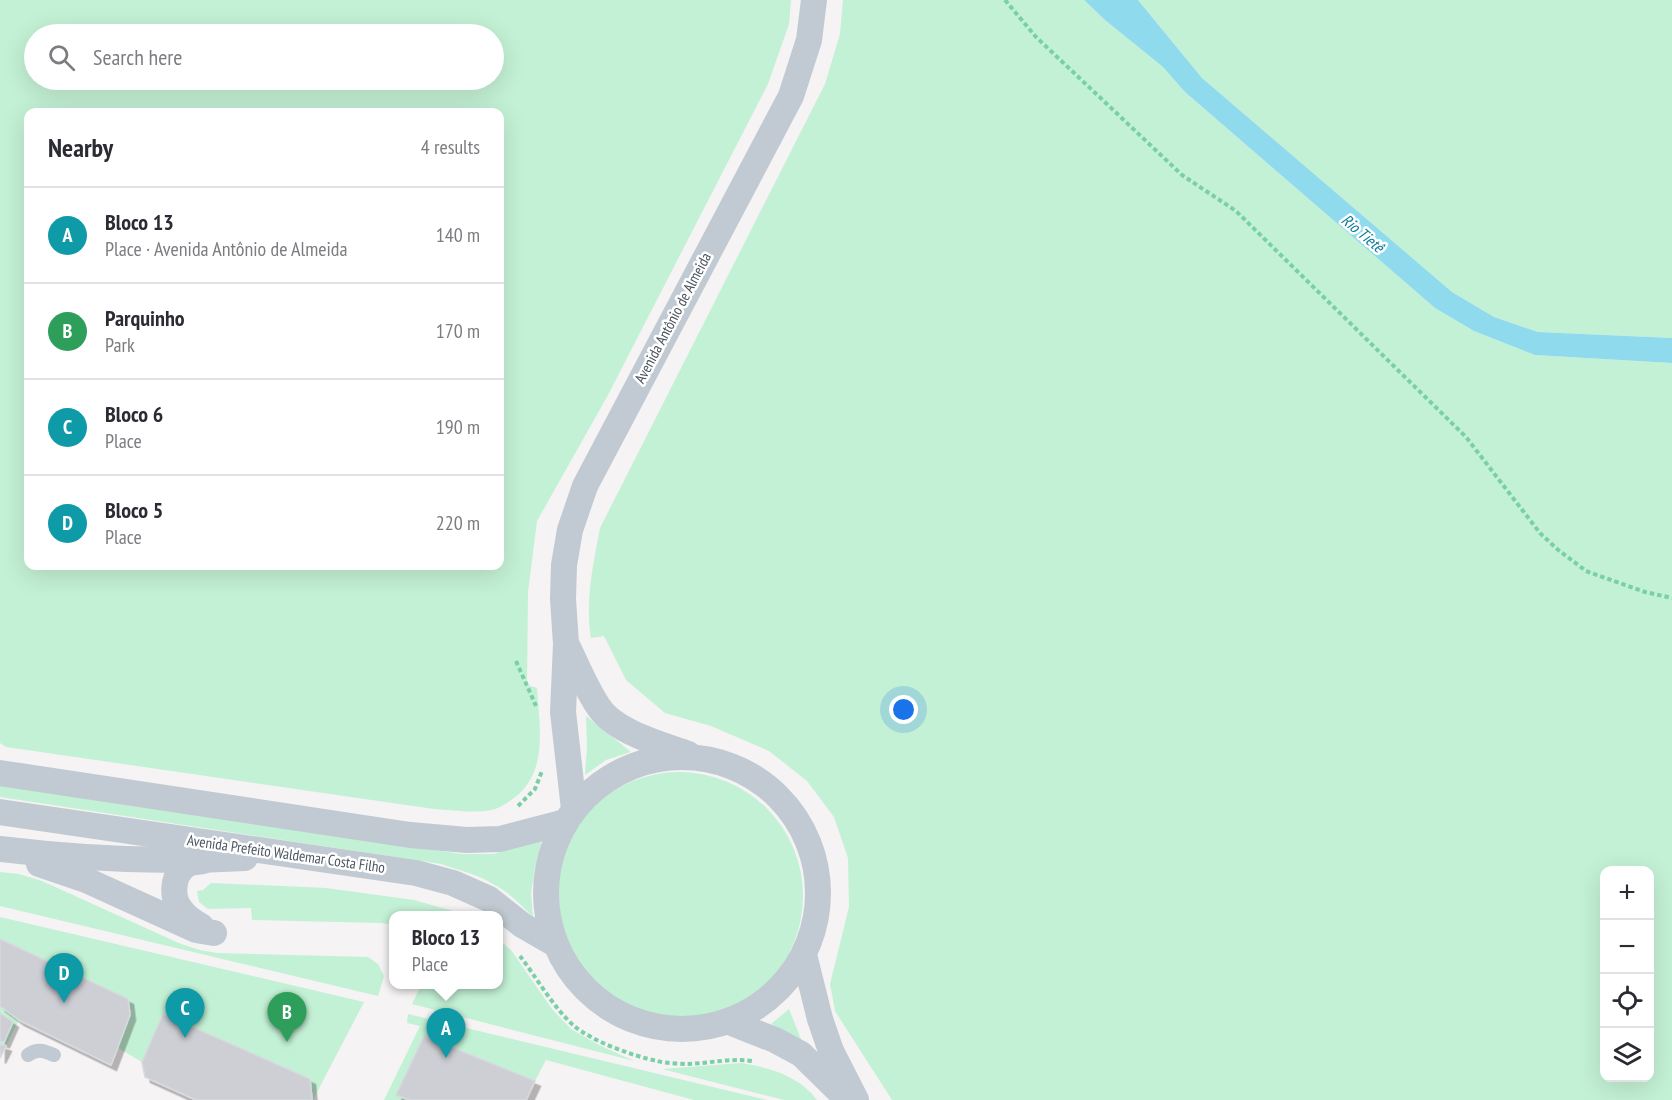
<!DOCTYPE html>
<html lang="en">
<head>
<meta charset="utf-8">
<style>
  :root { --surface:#fff; --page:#f7f7f7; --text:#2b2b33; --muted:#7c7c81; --line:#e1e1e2; --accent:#ea580c }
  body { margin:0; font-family:"PT Sans Narrow",sans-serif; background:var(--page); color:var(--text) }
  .controls { position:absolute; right:18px; bottom:18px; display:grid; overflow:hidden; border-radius:12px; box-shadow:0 6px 24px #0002 }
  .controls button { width:54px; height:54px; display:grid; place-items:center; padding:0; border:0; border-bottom:2px solid var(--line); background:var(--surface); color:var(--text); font:30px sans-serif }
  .you { position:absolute; left:904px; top:710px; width:21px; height:21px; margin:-15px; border:4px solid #fff; border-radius:50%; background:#1a73e8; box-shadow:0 0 0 9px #1a73e833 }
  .badge { display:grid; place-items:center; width:39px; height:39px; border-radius:50%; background:var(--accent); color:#fff; font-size:20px; font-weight:700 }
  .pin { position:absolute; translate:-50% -50px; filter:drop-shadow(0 2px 3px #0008) }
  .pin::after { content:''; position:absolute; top:32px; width:21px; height:18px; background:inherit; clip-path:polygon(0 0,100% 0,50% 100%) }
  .popup { position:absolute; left:389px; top:911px; width:114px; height:78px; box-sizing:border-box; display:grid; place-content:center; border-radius:12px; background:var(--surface); filter:drop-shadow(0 2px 4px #0005); font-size:20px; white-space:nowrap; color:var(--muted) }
  .popup b { font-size:22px; color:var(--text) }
  .popup::after { content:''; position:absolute; left:50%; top:100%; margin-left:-12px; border:12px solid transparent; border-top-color:var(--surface) }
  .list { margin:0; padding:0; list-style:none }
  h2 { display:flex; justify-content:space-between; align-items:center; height:78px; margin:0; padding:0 24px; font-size:26px }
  h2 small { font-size:20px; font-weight:400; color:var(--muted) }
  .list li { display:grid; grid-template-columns:39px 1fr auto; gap:18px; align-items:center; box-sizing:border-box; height:96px; padding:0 24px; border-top:2px solid var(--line) }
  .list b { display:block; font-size:22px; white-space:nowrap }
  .list p { margin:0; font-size:20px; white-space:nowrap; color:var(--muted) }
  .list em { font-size:20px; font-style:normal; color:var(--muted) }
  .icon { flex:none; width:33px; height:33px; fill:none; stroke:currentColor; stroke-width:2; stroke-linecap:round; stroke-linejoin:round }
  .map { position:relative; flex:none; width:1672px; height:1100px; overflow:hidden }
  .search { position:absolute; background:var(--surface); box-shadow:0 6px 24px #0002; left:24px; top:24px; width:480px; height:66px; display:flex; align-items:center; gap:15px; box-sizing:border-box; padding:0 21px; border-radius:33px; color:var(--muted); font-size:22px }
  .panel { position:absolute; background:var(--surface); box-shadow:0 6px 24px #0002; left:24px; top:108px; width:480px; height:462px; border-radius:12px }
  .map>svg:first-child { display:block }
  .green { fill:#c3f1d5; fill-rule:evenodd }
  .water { fill:#90daee }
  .building { fill:#cdcfd5; stroke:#d7d9de; stroke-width:1.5; filter:url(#shadow) }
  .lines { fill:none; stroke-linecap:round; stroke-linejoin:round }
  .path { stroke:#7ad0a6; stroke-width:4; stroke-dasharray:4.5 3; stroke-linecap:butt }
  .service { stroke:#c1cad2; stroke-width:14 }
  .minor { stroke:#c1cad2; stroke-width:26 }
  .labels { text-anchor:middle; stroke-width:5; stroke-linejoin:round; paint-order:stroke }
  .street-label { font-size:15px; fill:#4a5661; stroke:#fff }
  .water-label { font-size:16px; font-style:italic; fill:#0c7c9b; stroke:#fff }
</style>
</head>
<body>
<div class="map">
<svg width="1672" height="1100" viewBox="0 0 1672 1100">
  <defs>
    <filter id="shadow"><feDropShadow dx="5.5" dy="5.5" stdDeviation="0" flood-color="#0004"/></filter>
  </defs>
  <rect width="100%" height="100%" fill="#f5f3f3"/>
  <g class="green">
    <path d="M0 0H791L789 24 768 84 608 395 537 521 528 592 527 685 537 688C539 723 548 767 519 794 512 800 504 806 495 809 479 814 452 810 434 809L6 747 0 743ZM34 34H494V80H34ZM28 112H500V566H28Z"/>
    <path d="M843 0H1084L1105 20 1163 67 1185 92 1435 308 1474 331 1535 355 1672 363V1100H892L835 1011 830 984 849 907 848 858 834 817 807 781 769 751 711 726 665 713 626 680 604 636 591 638C585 600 593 566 600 528L825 84 840 34ZM1604 870H1650V1078H1604Z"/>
    <polygon points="1138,0 1672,0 1672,338 1538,332 1494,317 1452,292 1202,78"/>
    <polygon points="586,716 631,752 606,760 585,775 587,746"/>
    <circle cx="679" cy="896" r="124"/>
    <path d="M0 785 462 854H494L518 846 544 832 535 867 531 893 533 917C521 905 510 893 495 885 479 875 459 870 441 864L0 797Z"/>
    <polygon points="0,872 19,874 42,881 181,944 200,950 217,953 368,957 378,964 384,976 378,996 0,906"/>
    <polygon points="211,883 326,888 414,900 453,911 461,915 394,916 393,925 382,923 252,920 251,908 208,909 199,902 197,891 203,890"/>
    <polygon points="0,917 364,1002 313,1100 310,1079 163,1015 142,1062 118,1048 130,1015 128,999 0,939"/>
    <polygon points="499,940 511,950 552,1009 571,1029 599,1045 634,1061 412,1004 421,985 498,984"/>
    <polygon points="0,1006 19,1020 6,1046 0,1044"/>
    <polygon points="789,1009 803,1044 771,1024"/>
    <polygon points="408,1014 767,1100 694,1100 546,1060 535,1081 424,1036 397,1094 409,1100 384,1100 420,1026 407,1023"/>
    <path d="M741 1063C768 1067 800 1076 817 1100H784L662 1069Z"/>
  </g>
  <polygon class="water" points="1084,0 1138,0 1202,78 1452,292 1494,317 1538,332 1672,338 1672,363 1535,355 1474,331 1435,308 1185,92 1163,67 1105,20"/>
  <g class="building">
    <polygon points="0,939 128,999 130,1015 111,1065 19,1020 0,1006"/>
    <polygon points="0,1013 13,1022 4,1042 0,1041"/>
    <polygon points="163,1014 310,1079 312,1100 196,1100 145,1077 142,1062"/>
    <polygon points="424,1036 535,1081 526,1100 409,1100 396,1095"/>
    <polygon points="0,1044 6,1046 0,1058"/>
  </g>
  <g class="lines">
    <g class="path">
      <polyline points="1005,0 1036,37 1182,175 1236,211 1466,437 1540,533 1557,549 1586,571 1645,592 1672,598"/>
      <polyline points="516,661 536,706"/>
      <polyline points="518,806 535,789 542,771"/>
      <path d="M520 956C536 977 554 1008 573 1025 591 1041 633 1056 657 1061 666 1063 679 1064 689 1064 710 1063 731 1058 752 1061"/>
    </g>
    <path class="service" d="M28 1055C38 1048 44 1051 54 1055"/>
    <g class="minor">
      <path d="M568 647C577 666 586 688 598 706 614 732 661 744 688 754"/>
      <circle cx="682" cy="893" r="136"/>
      <polyline points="0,773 410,835 467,840 500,839 565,822"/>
      <polyline points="574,809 563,712 566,644 563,599 564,565 570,530 585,486 791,96 809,40 814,0"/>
      <polyline points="0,812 416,873 453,883 489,899 522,925 555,944"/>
      <path d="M0 849C82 859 163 863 245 858"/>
      <polyline points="39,864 86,880 196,930 214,933"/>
      <path d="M201 926C194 922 187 918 182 911 170 898 172 873 188 864 192 862 198 862 203 861"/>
      <polyline points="804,955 820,1019 831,1051 856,1100"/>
      <polyline points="729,1022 775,1040 801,1054 847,1099"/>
    </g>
  </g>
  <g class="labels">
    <g class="street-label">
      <text transform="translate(673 318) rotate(-62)" y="5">Avenida Antônio de Almeida</text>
      <text transform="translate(286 854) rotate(8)" y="5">Avenida Prefeito Waldemar Costa Filho</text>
    </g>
    <g class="water-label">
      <text transform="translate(1363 233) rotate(40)" y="6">Rio Tietê</text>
    </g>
  </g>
</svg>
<div class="controls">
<button>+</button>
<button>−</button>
<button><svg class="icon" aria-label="locate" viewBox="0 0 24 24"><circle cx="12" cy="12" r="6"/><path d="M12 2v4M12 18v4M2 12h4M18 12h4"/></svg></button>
<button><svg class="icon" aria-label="layers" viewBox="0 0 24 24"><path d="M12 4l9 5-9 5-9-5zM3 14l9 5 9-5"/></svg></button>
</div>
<div class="you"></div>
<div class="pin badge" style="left:446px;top:1058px;background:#0f9aa8">A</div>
<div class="popup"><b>Bloco 13</b>Place</div>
<div class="pin badge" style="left:287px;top:1042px;background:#2e9e5b">B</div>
<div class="pin badge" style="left:185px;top:1038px;background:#0f9aa8">C</div>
<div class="pin badge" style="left:64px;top:1003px;background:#0f9aa8">D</div>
<div class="search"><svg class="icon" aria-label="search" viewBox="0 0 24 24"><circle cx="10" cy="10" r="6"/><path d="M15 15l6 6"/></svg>Search here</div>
<section class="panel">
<h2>Nearby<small>4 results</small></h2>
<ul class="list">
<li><span class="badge" style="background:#0f9aa8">A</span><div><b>Bloco 13</b><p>Place · Avenida Antônio de Almeida</p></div><em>140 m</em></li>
<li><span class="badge" style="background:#2e9e5b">B</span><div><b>Parquinho</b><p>Park</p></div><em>170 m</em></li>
<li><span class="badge" style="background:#0f9aa8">C</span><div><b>Bloco 6</b><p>Place</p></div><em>190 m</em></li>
<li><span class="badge" style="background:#0f9aa8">D</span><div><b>Bloco 5</b><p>Place</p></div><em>220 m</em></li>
</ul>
</section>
</div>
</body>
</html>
